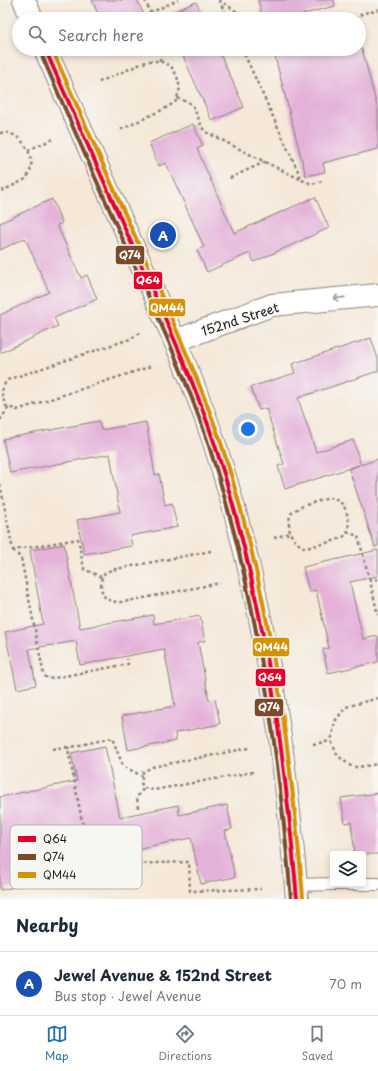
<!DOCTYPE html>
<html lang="en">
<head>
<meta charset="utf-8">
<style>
  :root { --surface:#fff; --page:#f6f6f7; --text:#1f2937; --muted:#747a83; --line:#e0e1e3; --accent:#1f6fb2 }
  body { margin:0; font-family:"Playpen Sans",sans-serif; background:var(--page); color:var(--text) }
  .controls { position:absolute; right:12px; bottom:12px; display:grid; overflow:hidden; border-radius:4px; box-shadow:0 2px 6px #0003 }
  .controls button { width:36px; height:36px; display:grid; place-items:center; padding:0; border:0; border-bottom:1px solid var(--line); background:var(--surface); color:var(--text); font:20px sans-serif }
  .you { position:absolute; left:248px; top:429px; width:14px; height:14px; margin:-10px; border:3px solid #fff; border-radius:50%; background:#1a73e8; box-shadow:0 0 0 6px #1a73e833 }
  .badge { display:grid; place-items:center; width:26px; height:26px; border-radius:50%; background:var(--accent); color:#fff; font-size:13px; font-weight:700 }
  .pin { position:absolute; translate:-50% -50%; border:2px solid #fff; box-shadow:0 1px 4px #0006 }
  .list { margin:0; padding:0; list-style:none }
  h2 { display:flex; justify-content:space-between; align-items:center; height:52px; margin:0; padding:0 16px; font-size:17px }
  h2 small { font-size:13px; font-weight:400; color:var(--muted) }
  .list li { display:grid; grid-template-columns:26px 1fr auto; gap:12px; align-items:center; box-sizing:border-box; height:64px; padding:0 16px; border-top:1px solid var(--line) }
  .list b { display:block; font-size:15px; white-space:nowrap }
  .list p { margin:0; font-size:13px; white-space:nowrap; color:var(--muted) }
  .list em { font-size:13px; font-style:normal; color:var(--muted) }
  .icon { flex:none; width:22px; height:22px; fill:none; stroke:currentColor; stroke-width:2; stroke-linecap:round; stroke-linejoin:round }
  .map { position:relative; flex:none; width:378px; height:899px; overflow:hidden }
  .search { position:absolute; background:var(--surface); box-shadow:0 2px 6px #0003; left:12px; right:12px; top:12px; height:44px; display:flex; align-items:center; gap:10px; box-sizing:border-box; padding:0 14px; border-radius:22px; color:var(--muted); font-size:15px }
  .sheet { height:116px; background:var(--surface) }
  nav { display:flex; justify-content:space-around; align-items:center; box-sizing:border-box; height:56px; border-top:1px solid var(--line); background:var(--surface); font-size:11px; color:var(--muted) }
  nav a { display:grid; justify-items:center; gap:2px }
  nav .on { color:var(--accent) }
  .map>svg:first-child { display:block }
  .building { fill:#e4b2d9 }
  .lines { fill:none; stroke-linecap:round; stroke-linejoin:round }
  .lane-casing { stroke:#88827a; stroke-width:14 }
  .street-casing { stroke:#88827a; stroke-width:24 }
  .secondary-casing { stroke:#88827a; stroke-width:24 }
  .path { stroke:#88827a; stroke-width:2.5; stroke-dasharray:3 3; stroke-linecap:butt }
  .lane { stroke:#fff; stroke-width:12 }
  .street { stroke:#fff; stroke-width:22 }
  .secondary { stroke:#fff; stroke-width:22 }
  .bus-1-casing { stroke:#f6f6f2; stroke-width:7 }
  .bus-2-casing { stroke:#f6f6f2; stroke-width:7 }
  .bus-3-casing { stroke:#f6f6f2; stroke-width:7 }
  .bus-1 { stroke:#e4002b; stroke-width:4 }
  .bus-2 { stroke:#7a4b2a; stroke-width:4 }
  .bus-3 { stroke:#d69104; stroke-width:4 }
  .oneway { stroke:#999 }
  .labels { text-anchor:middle; stroke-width:3; stroke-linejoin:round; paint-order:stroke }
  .street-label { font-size:13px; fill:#1c1c1c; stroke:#f6f6f2 }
  .key { fill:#f6f6f2; stroke:#b5b5b2; stroke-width:1 }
  .key-label { font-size:11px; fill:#1c1c1c }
  .line-badge { stroke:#f6f6f2; stroke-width:1.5 }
  .badge-label { font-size:11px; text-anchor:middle; font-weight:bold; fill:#fff }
</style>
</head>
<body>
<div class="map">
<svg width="378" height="899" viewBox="0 0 378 899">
  <rect width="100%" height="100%" fill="#f6f6f2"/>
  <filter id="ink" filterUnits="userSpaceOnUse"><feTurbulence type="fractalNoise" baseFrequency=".025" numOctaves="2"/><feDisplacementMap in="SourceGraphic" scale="8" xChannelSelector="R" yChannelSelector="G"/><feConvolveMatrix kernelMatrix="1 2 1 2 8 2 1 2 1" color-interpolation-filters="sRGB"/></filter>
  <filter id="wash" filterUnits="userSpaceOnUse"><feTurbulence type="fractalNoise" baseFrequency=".012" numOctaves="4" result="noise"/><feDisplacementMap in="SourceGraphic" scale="16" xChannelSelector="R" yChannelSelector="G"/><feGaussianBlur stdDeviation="0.9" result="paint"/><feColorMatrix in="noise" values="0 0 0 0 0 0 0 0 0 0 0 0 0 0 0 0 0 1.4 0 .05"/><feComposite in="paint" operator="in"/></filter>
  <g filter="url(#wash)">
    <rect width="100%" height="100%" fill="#f5e8d8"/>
    <g id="blocks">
      <g class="building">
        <polygon points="92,0 137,0 146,19 100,19"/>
        <polygon points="258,0 334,0 335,6 283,19 263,19"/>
        <polygon points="196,2 204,19 166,19 164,16"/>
        <polygon points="180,49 218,49 244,107 212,121"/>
        <polygon points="273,49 362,49 378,110 378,149 323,163 325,172 306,176"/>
        <polygon points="193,124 203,146 197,149 234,233 315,197 329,228 254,262 250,253 207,272 197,250 204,247 166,163 159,166 149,143"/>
        <polygon points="52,199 62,223 57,225 69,252 81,278 87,275 97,299 54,318 58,326 0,353 0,315 49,292 25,238 0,250 0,223"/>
        <polygon points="371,338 378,359 378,371 298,398 316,452 353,440 361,465 378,459 378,546 375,547 349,469 359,465 285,489 278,466 284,464 266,408 259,410 251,387 295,373 292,364"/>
        <polygon points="99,421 101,430 146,422 155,475 159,474 165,505 172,503 177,527 130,536 132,546 84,554 77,520 120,512 110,454 10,473 3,439"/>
        <polygon points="64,544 80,628 153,615 154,624 200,616 205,641 198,642 209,700 215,699 220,724 175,733 176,741 128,750 122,716 175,706 164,649 80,665 76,641 29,649 36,685 17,689 5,632 43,624 30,550"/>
        <polygon points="378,550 378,576 350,582 363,639 378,636 378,662 328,673 323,649 329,648 316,590 309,592 303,567"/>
        <polygon points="105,746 120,817 178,805 179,815 227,805 232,829 225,831 235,877 201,884 191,838 115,853 110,830 66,839 73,875 0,890 0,797 77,781 71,753"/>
        <polygon points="378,793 378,854 355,854 351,822 345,823 341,798"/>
      </g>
    </g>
  </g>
  <g filter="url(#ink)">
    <use href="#blocks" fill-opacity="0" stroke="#88827a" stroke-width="1"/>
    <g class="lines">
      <defs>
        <g id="lane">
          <polyline points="334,884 378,884"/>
          <polyline points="296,885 333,884"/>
        </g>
        <polyline id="street" points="175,341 272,305 378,295"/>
        <g id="secondary">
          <polyline points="24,0 32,19"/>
          <path d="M45 49C76 119 107 188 138 258 166 320 194 381 215 445 263 592 285 745 297 899"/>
        </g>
      </defs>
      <use href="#lane" class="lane-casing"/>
      <use href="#street" class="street-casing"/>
      <use href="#secondary" class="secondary-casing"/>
      <g class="path">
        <polyline points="145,0 153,19"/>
        <polyline points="219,0 248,19"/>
        <polyline points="219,0 228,19"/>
        <polyline points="150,13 178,0"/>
        <polyline points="355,19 363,13 377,11 378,8"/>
        <polyline points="242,49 302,180 312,184 323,181"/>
        <polyline points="160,61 161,49"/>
        <polyline points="99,82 148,61 160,61 171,66 177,76 180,88 176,101 168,107 120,130"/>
        <polyline points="177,98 192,104 204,131 265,162 228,179"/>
        <path d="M0 133C17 129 34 151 31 168 30 172 28 176 26 179L0 192"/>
        <polyline points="28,150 53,139"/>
        <polyline points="265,162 302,180"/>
        <path d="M140 333 130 339 7 380C0 391 1 394 6 406L17 410 152 366"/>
        <polyline points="0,420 9,407"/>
        <polyline points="0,484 13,550 78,539 84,569 103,578"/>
        <polyline points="347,532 358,536 370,581"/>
        <path d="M274 538 290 533C289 527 288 519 291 514 296 506 320 501 329 498 333 499 338 500 341 503 348 509 353 532 343 537 334 542 316 545 306 548 298 545 294 540 290 533"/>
        <polyline points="13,550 21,558 44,676 49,679 128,664 127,659"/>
        <path d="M211 551 111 570C109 571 107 572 105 573 99 579 100 594 107 599 112 602 117 602 123 602L220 583"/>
        <polyline points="378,579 370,581 378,615"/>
        <polyline points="378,698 346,707 335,721 331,741 338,756 352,767 359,767 378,764"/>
        <polyline points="313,744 331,741"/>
        <polyline points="67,748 112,738 123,766 142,776"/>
        <polyline points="249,748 152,767 143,772 141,783 144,788 154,790 253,772"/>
        <polyline points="53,749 66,747 68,749 90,862 93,865 189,862 190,891 261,889"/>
        <polyline points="138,808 137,797 144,788"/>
      </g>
      <use href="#lane" class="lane"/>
      <use href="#street" class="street"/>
      <use href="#secondary" class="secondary"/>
      <defs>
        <path id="bus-1" d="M45 49C76 119 107 189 138 258 166 320 194 381 215 445 263 592 284 745 297 899"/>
        <path id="bus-2" d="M40 51C70 121 101 191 132 260 160 321 188 382 209 446 257 593 278 746 291 899"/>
        <path id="bus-3" d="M52 49C82 117 112 186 143 254 170 315 198 377 220 440 269 588 290 744 303 898"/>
      </defs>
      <use href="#bus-1" class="bus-1-casing"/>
      <use href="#bus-2" class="bus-2-casing"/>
      <use href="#bus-3" class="bus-3-casing"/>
      <use href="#bus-1" class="bus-1"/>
      <use href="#bus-2" class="bus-2"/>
      <use href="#bus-3" class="bus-3"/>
    </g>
    <defs><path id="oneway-shaft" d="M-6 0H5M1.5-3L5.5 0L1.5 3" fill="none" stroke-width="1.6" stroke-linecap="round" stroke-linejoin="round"/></defs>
    <use class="oneway" href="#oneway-shaft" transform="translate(339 298) rotate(174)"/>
  </g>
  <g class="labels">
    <g class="street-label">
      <text transform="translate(240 319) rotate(-18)" y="5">152nd Street</text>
    </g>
  </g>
  <rect x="10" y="825" width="132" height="64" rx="6" class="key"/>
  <rect x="18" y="836" width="18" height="6" fill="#e4002b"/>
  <rect x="18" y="854" width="18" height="6" fill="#7a4b2a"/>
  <rect x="18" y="872" width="18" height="6" fill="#d69104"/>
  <g class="key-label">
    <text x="43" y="843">Q64</text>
    <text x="43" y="861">Q74</text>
    <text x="43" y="879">QM44</text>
  </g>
  <g class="line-badge">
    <rect x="115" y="245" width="30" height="20" rx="4" fill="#7a4b2a"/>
    <rect x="133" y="271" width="30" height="19" rx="4" fill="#e4002b"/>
    <rect x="148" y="298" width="38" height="19" rx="4" fill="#d69104"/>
    <rect x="252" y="637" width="38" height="20" rx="4" fill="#d69104"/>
    <rect x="255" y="668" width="31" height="19" rx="4" fill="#e4002b"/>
    <rect x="254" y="698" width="30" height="19" rx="4" fill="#7a4b2a"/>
  </g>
  <g class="badge-label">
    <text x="130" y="259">Q74</text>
    <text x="148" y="284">Q64</text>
    <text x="167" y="312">QM44</text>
    <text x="271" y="651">QM44</text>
    <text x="270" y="681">Q64</text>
    <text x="269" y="711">Q74</text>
  </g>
</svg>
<div class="controls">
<button><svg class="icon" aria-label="layers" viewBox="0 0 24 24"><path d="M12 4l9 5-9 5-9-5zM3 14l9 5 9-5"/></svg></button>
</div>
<div class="you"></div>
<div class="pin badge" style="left:163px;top:235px;background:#1a4fb4">A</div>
<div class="search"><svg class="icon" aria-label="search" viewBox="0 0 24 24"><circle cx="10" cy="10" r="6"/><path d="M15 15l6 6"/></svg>Search here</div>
</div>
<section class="sheet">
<h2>Nearby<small></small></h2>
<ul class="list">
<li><span class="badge" style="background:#1a4fb4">A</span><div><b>Jewel Avenue &amp; 152nd Street</b><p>Bus stop · Jewel Avenue</p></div><em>70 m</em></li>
</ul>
</section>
<nav>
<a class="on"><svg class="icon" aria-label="map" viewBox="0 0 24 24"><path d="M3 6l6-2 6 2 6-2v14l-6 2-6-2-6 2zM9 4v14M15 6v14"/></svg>Map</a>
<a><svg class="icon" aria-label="directions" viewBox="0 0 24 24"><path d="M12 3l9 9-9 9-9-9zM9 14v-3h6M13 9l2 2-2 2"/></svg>Directions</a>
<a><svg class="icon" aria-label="saved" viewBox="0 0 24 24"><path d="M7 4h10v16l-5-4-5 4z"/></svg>Saved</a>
</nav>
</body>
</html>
